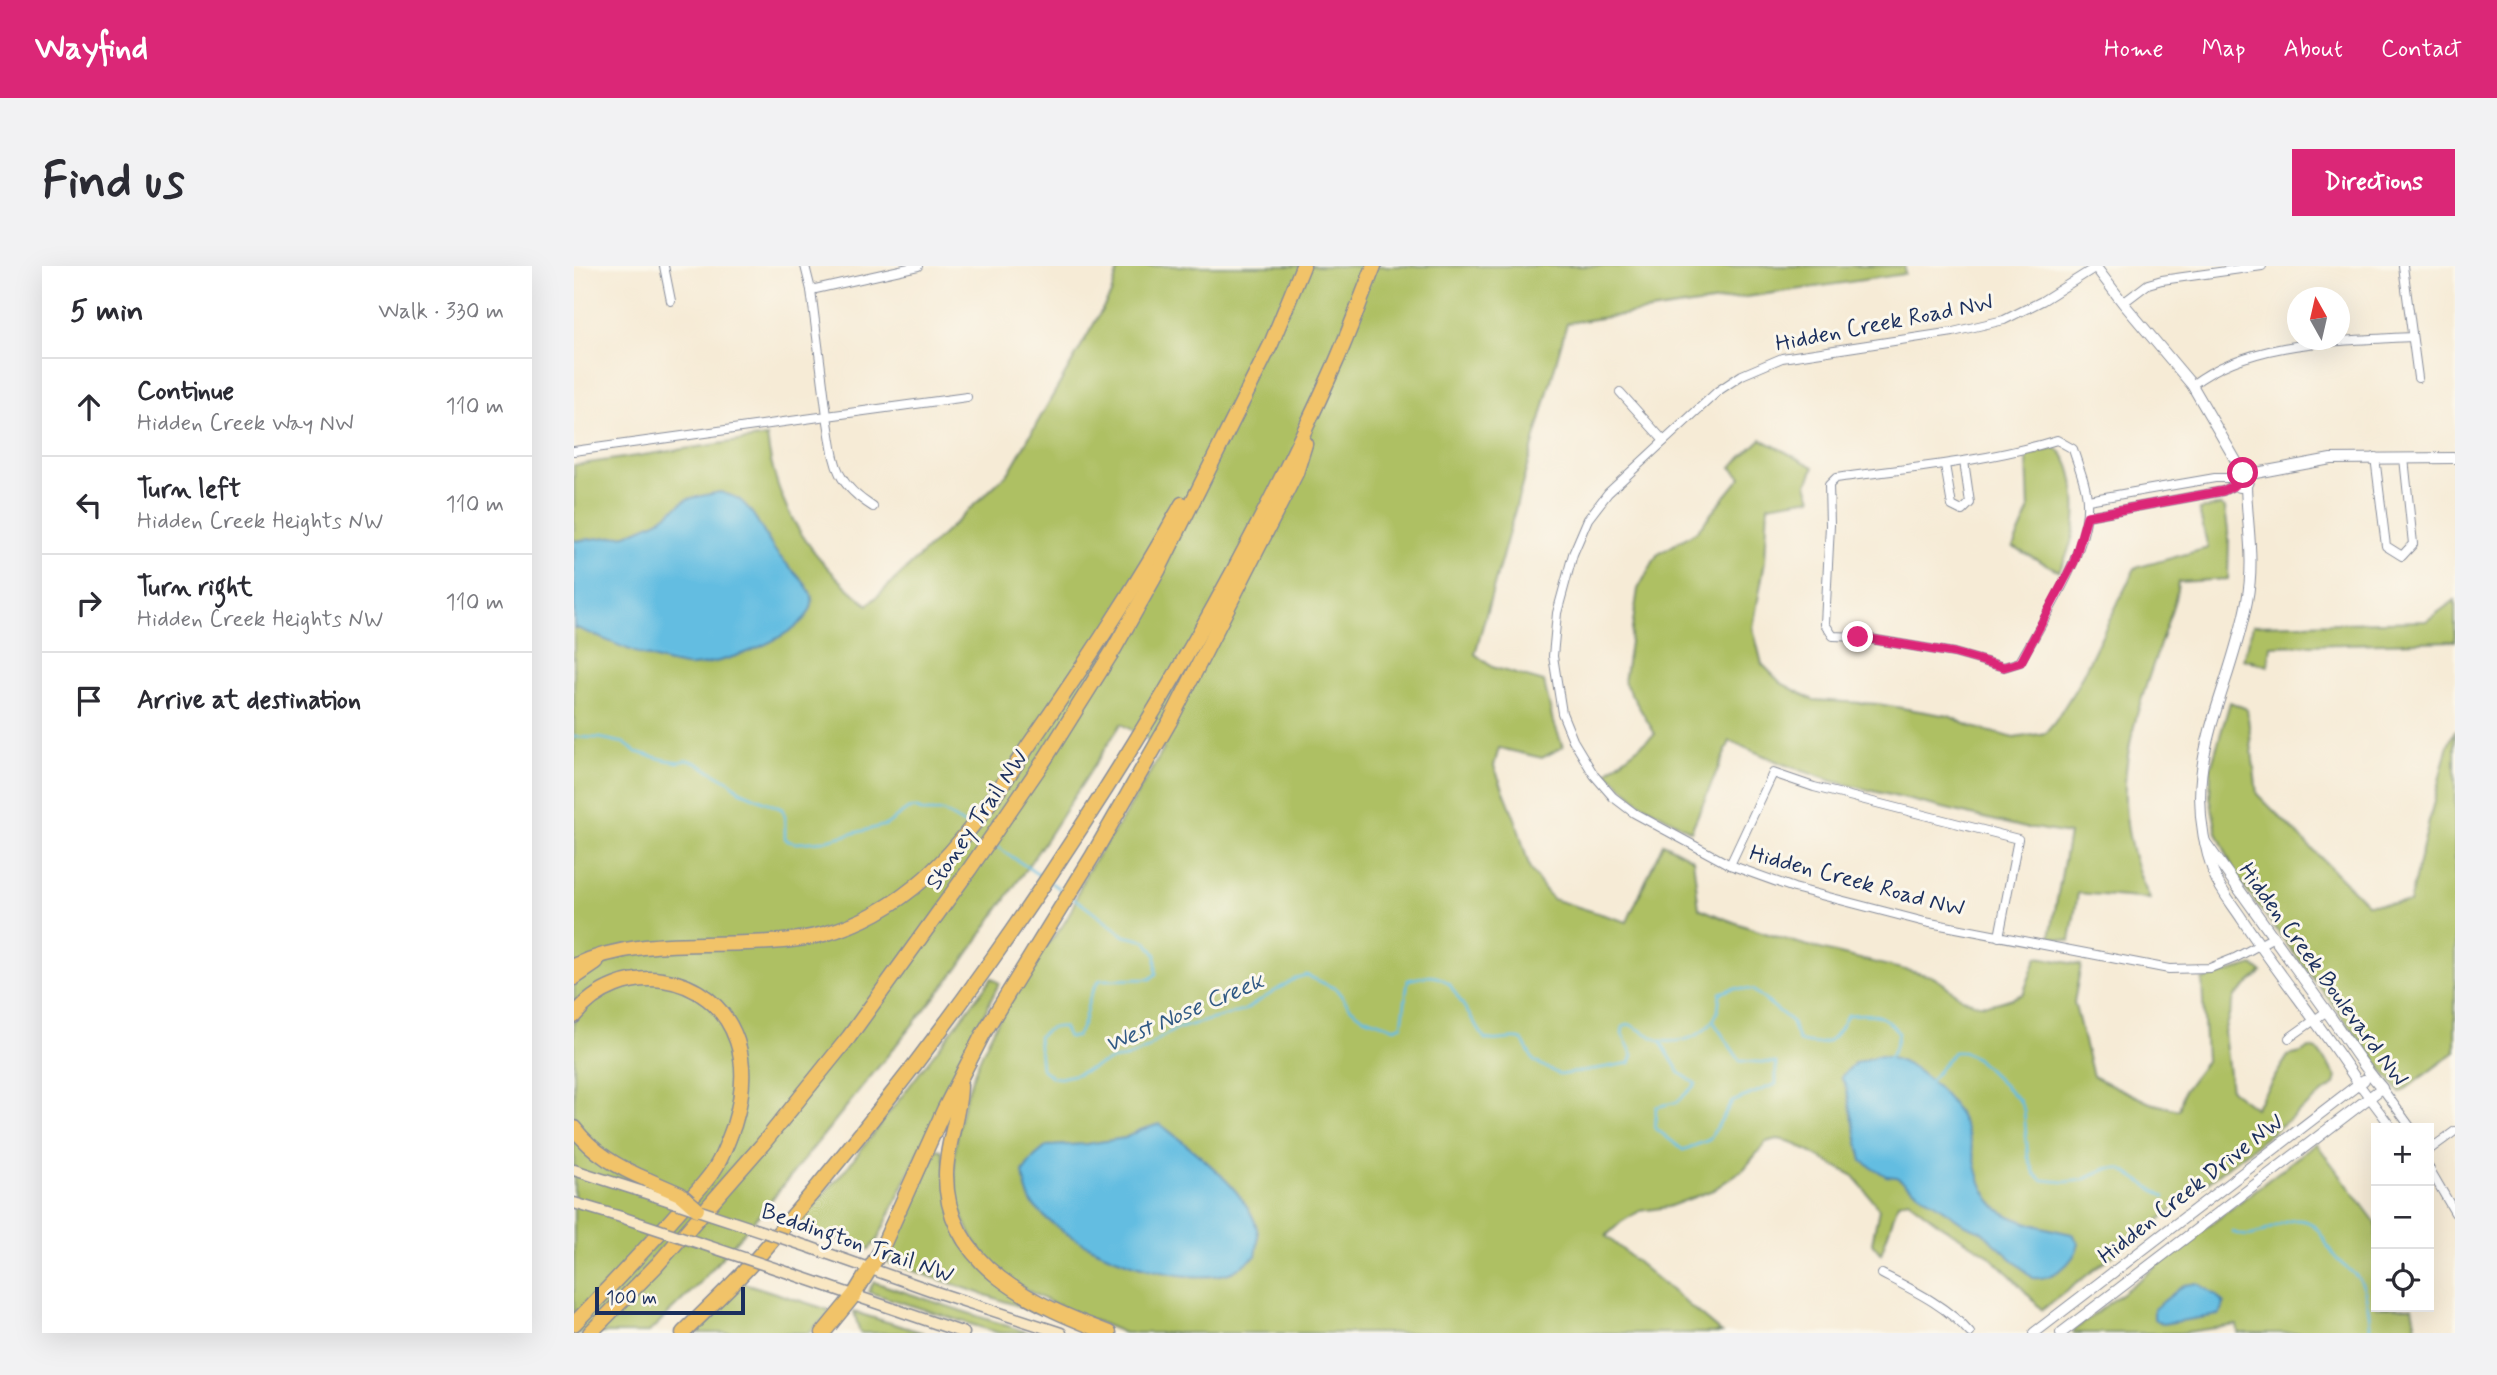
<!DOCTYPE html>
<html lang="en">
<head>
<meta charset="utf-8">
<style>
  :root { --surface:#fff; --page:#f2f2f3; --text:#2b2b33; --muted:#7c7c81; --line:#e1e1e2; --accent:#db2777 }
  body { margin:0; font-family:Mynerve,sans-serif; background:var(--page); color:var(--text) }
  .controls { position:absolute; right:21px; bottom:21px; display:grid; overflow:hidden; border-radius:0px; box-shadow:0 7px 28px #0002 }
  .controls button { width:63px; height:63px; display:grid; place-items:center; padding:0; border:0; border-bottom:2px solid var(--line); background:var(--surface); color:var(--text); font:35px sans-serif }
  .compass { position:absolute; left:1713px; top:21px; width:63px; height:63px; border-radius:50%; background:var(--surface); box-shadow:0 7px 28px #0002; rotate:352deg }
  .scale { position:absolute; left:21px; bottom:18px; width:150px; box-sizing:border-box; padding-left:7px; border:4px solid #1b2f5e; border-top:0; font-size:19px; line-height:24px; white-space:nowrap; color:#1b2f5e; -webkit-text-stroke:5px #fbf7ec; paint-order:stroke }
  .stop { position:absolute; width:21px; height:21px; margin:-16px; border:5px solid #db2777; border-radius:50%; background:#fff }
  .stop.end { background:#db2777; border-color:#fff; box-shadow:0 2px 7px #0008 }
  .list { margin:0; padding:0; list-style:none }
  h2 { display:flex; justify-content:space-between; align-items:center; height:91px; margin:0; padding:0 28px; font-size:30px }
  h2 small { font-size:23px; font-weight:400; color:var(--muted) }
  .list li { display:grid; grid-template-columns:46px 1fr auto; gap:21px; align-items:center; box-sizing:border-box; height:98px; padding:0 28px; border-top:2px solid var(--line) }
  .list b { display:block; font-size:26px; white-space:nowrap }
  .list p { margin:0; font-size:23px; white-space:nowrap; color:var(--muted) }
  .list em { font-size:23px; font-style:normal; color:var(--muted) }
  .icon { flex:none; width:38px; height:38px; fill:none; stroke:currentColor; stroke-width:2; stroke-linecap:round; stroke-linejoin:round }
  .map { position:relative; flex:none; width:1881px; height:1067px; overflow:hidden; border-radius:0px }
  header { display:flex; align-items:center; gap:42px; box-sizing:border-box; height:98px; padding:0 35px; background:var(--accent); color:#fff }
  header strong { font-size:33px }
  nav { display:flex; gap:38px; margin-inline-start:auto; font-size:24px }
  .intro { display:flex; align-items:center; justify-content:space-between; box-sizing:border-box; height:168px; padding:0 42px }
  h1 { margin:0; font-size:49px }
  .button { padding:18px 32px; border-radius:0px; background:var(--accent); color:#fff; font-size:24px; font-weight:700 }
  main { display:flex; gap:42px; padding:0 42px }
  aside { flex:1; background:var(--surface); border-radius:0px; box-shadow:0 7px 28px #0002 }
  .map>svg:first-child { display:block }
  .green { fill:#aec064; stroke:#647861; stroke-width:2 }
  .water { fill:#63bde1; stroke:#3f76a0; stroke-width:2 }
  .lines { fill:none; stroke-linecap:round; stroke-linejoin:round }
  .stream { stroke:#63bde1; stroke-width:2.5 }
  .minor-casing { stroke:#888d9a; stroke-width:10 }
  .tertiary-casing { stroke:#888d9a; stroke-width:12 }
  .secondary-casing { stroke:#888d9a; stroke-width:13 }
  .motorway-casing { stroke:#888d9a; stroke-width:17 }
  .minor { stroke:#fff; stroke-width:8 }
  .tertiary { stroke:#fff; stroke-width:10 }
  .secondary { stroke:#f9e7c3; stroke-width:10 }
  .motorway { stroke:#f1c369; stroke-width:14 }
  .secondary-bridge-casing { stroke:#888d9a; stroke-width:13; stroke-linecap:butt }
  .motorway-bridge-casing { stroke:#888d9a; stroke-width:17; stroke-linecap:butt }
  .secondary-bridge { stroke:#f9e7c3; stroke-width:10 }
  .motorway-bridge { stroke:#f1c369; stroke-width:14 }
  .route { stroke:#db2777; stroke-width:9 }
  .labels { text-anchor:middle; stroke-width:6; stroke-linejoin:round; paint-order:stroke }
  .street-label { font-size:23px; fill:#1b2f5e; stroke:#fbf7ec }
  .water-label { font-size:24px; font-style:italic; fill:#315a85; stroke:#fbf7ec }
</style>
</head>
<body>
<header>
<strong>Wayfind</strong>
<nav><a>Home</a><a>Map</a><a>About</a><a>Contact</a></nav>
</header>
<div class="intro"><h1>Find us</h1><a class="button">Directions</a></div>
<main>
<aside>
<h2>5 min<small>Walk · 330 m</small></h2>
<ul class="list">
<li><svg class="icon" aria-label="ahead" viewBox="0 0 24 24"><path d="M12 20V5M6 11l6-6 6 6"/></svg><div><b>Continue</b><p>Hidden Creek Way NW</p></div><em>110 m</em></li>
<li><svg class="icon" aria-label="left" viewBox="0 0 24 24"><path d="M17 20v-9H6M10 6l-5 5 5 5"/></svg><div><b>Turn left</b><p>Hidden Creek Heights NW</p></div><em>110 m</em></li>
<li><svg class="icon" aria-label="right" viewBox="0 0 24 24"><path d="M7 20v-9h11M14 6l5 5-5 5"/></svg><div><b>Turn right</b><p>Hidden Creek Heights NW</p></div><em>110 m</em></li>
<li><svg class="icon" aria-label="arrive" viewBox="0 0 24 24"><path d="M6 21V4h12l-3 4 3 4H6"/></svg><div><b>Arrive at destination</b></div></li>
</ul>
</aside>
<div class="map">
<svg width="1881" height="1067" viewBox="0 0 1881 1067">
  <rect width="100%" height="100%" fill="#fbf7ec"/>
  <filter id="ink" filterUnits="userSpaceOnUse"><feTurbulence type="fractalNoise" baseFrequency=".0143" numOctaves="2"/><feDisplacementMap in="SourceGraphic" scale="14" xChannelSelector="R" yChannelSelector="G"/><feConvolveMatrix kernelMatrix="1 2 1 2 8 2 1 2 1" color-interpolation-filters="sRGB"/></filter>
  <filter id="wash" filterUnits="userSpaceOnUse"><feTurbulence type="fractalNoise" baseFrequency=".00686" numOctaves="4" result="noise"/><feDisplacementMap in="SourceGraphic" scale="28" xChannelSelector="R" yChannelSelector="G"/><feGaussianBlur stdDeviation="1.57" result="paint"/><feColorMatrix in="noise" values="0 0 0 0 0 0 0 0 0 0 0 0 0 0 0 0 0 1.4 0 .05"/><feComposite in="paint" operator="in"/></filter>
  <g filter="url(#wash)">
    <rect width="100%" height="100%" fill="#f6ebd6"/>
    <g class="green">
      <path d="M545 0H1331V8L993 57 901 388 918 401 970 416 978 451 989 481 968 492 925 482 920 500 942 555 956 603 978 633 1053 656 1089 577 1119 593 1125 642C1199 675 1279 691 1357 710 1370 716 1378 726 1390 733 1409 744 1431 735 1449 728L1463 691 1507 699 1500 736 1519 810 1576 837 1605 844 1610 825 1632 795 1628 714 1679 699 1688 706 1661 730 1650 766 1657 824 1681 842 1714 790 1727 787 1735 782 1743 784 1763 811 1761 818 1468 1044 1437 1010 1412 987 1368 960 1334 934 1324 937 1307 988 1298 977 1305 943 1280 910 1217 876 1204 873 1192 876 1170 903 1139 924 1094 941 1066 945 1047 956 1032 970 1148 1067H550C502 1046 441 1029 408 986 344 901 405 782 453 704 464 686 482 672 492 654 501 640 504 623 511 610 523 588 539 568 552 547 565 526 577 504 590 483L547 458 473 572 385 701 189 944 124 1019 74 1067H0V199L193 171C202 244 238 294 294 339L435 206 537 28Z"/>
      <path d="M1187 173 1240 201 1233 218 1238 232 1194 239 1191 295 1179 362 1188 398 1207 417 1239 434 1304 438 1375 450 1398 461 1440 472 1472 467 1481 456 1502 422 1561 302 1634 282 1625 244 1646 239 1651 242 1655 272 1654 313 1604 316 1602 330C1568 441 1521 517 1576 633L1504 627 1496 675 1476 671 1495 568 1460 562H1451L1258 515 1209 498 1156 475 1117 565 1065 536 1033 506 1081 468 1050 416 1064 323 1083 289 1123 265 1167 211 1157 201Z"/>
      <path d="M1481 182C1503 193 1504 248 1499 269 1496 282 1491 294 1485 305L1439 281 1455 245 1453 190Z"/>
      <polygon points="1881,334 1881,375 1697,380 1694,400 1669,393 1679,359 1852,355"/>
      <polygon points="1656,436 1673,443 1683,528 1793,638 1835,637 1873,482 1881,464 1881,786 1826,827 1664,613 1643,567 1636,531 1637,501"/>
      <polygon points="418,712 425,717 303,975 295,983 222,959 272,903"/>
      <polygon points="1742,877 1802,957 1802,1041 1838,1041 1843,1067 1664,1067 1663,1059 1605,1067 1500,1067 1499,1065"/>
      <polygon points="363,883 368,884 387,976 459,1040 459,1045 313,996"/>
      <polygon points="300,1016 455,1067 425,1067 294,1026"/>
      <polygon points="170,1017 255,1044 253,1050 234,1067 124,1067"/>
      <polygon points="280,1046 350,1067 286,1067"/>
    </g>
    <g class="water">
      <path d="M146 226C152 228 161 230 166 234 182 247 190 270 202 286 212 299 236 318 238 332 245 367 138 403 111 400 75 395 34 374 0 361V275L52 269 84 255 113 233Z"/>
      <path d="M1303 790C1336 790 1376 828 1389 856 1404 885 1398 915 1422 941 1435 955 1479 964 1498 968L1505 978C1499 998 1479 1014 1459 1012L1407 965 1392 959 1322 911 1312 910 1288 895 1272 821 1267 811 1281 797Z"/>
      <path d="M586 858C617 882 679 928 684 968 685 975 683 983 682 990 674 995 664 1005 655 1007 601 1023 497 983 461 941 453 933 451 917 449 906L460 891 473 880 512 878 551 872 566 864Z"/>
      <polygon points="1623,1017 1644,1031 1650,1037 1648,1045 1644,1049 1588,1058 1580,1053 1580,1043 1610,1019"/>
    </g>
    <g class="lines">
      <g class="stream">
        <polyline points="0,471 26,472 50,477 62,486 92,494 105,496 113,494 121,496 156,516 166,525 208,543 211,550 211,572 214,575 222,577 249,575 312,559 334,543 341,542 350,546 369,546 393,560"/>
        <polyline points="419,578 468,611"/>
        <polyline points="477,617 492,627"/>
        <path d="M500 632 551 670 572 675 582 689V708L576 713 526 714C509 732 516 754 502 771H494L489 761C480 760 471 764 464 771L467 802 478 811 486 812 503 808 537 794 552 792 575 782 580 776 602 763 669 745 722 712 732 709 762 723 777 742 789 751 821 762 828 759 834 714C850 710 864 706 876 719L911 773C926 777 936 770 948 774L960 795 986 809 1056 797 1059 789 1048 768 1049 761 1055 758 1086 775 1106 807 1122 818 1103 836 1082 841 1081 862 1109 884 1135 874 1158 836 1202 818V797L1166 795 1139 755 1144 745 1146 727 1160 722 1179 724 1217 755 1225 775C1253 783 1262 774 1273 749 1296 747 1309 746 1324 766 1323 775 1321 787 1313 793"/>
        <path d="M1086 775C1107 777 1125 773 1138 756"/>
        <polyline points="1354,818 1379,786 1389,786 1402,792 1445,834 1450,844 1454,891 1461,908 1469,914 1491,916 1509,914 1535,902 1547,903 1591,931"/>
        <path d="M1659 966C1685 980 1705 948 1731 955 1747 959 1751 980 1762 992 1768 1000 1780 1006 1786 1014 1792 1022 1798 1058 1795 1067"/>
      </g>
    </g>
  </g>
  <g filter="url(#ink)">
    <g class="lines">
      <defs>
        <g id="minor">
          <polyline points="90,0 97,35"/>
          <polyline points="1829,0 1844,112"/>
          <polyline points="1522,1 1468,35 1430,54 1379,66 1208,92 1168,109 1144,125 1034,227 1014,253 999,288 983,347 979,390 988,447 999,474 1020,509 1039,531 1060,547 1156,599 1220,622 1351,656 1595,703 1636,702 1661,692 1698,672"/>
          <polyline points="237,24 344,0"/>
          <polyline points="1549,37 1574,18 1588,14 1688,0"/>
          <path d="M1618 119C1675 74 1768 75 1838 71"/>
          <polyline points="1046,126 1090,175"/>
          <path d="M1483 174 1499 183C1504 200 1513 219 1513 236 1516 284 1469 354 1446 396L1430 401 1380 387 1285 371 1259 370 1251 358 1256 259 1255 219 1262 212C1336 202 1411 196 1483 174Z"/>
          <polyline points="0,185 253,150 237,24 231,0"/>
          <polyline points="1801,191 1812,280 1828,290 1839,278 1830,192"/>
          <polyline points="1371,199 1378,240 1388,245 1396,237 1390,195"/>
          <polyline points="1514,234 1641,212 1660,212"/>
          <path d="M299 241C257 214 261 195 253 150L393 131"/>
          <polyline points="1513,250 1649,225 1661,219"/>
          <polyline points="1156,599 1199,507 1240,521 1444,573 1425,671"/>
          <polyline points="1715,772 1753,745"/>
          <polyline points="1785,818 1818,862"/>
          <polyline points="1808,822 1837,862"/>
          <polyline points="1855,884 1881,865"/>
          <polyline points="1855,902 1881,947"/>
          <path d="M1308 1008C1339 1024 1373 1040 1396 1067"/>
        </g>
        <g id="tertiary">
          <polyline points="1521,0 1549,37 1618,119 1669,207"/>
          <circle cx="1667" cy="214" r="7"/>
          <polyline points="1671,209 1757,193 1881,192"/>
          <path d="M1672 219C1673 260 1681 294 1673 335 1654 437 1601 500 1640 608 1646 624 1659 639 1668 653 1705 709 1748 761 1785 818"/>
          <polyline points="1460,1067 1790,814"/>
          <path d="M1487 1067 1808 822C1786 797 1770 769 1751 743 1711 688 1671 632 1631 576"/>
        </g>
        <g id="secondary">
          <polyline points="0,904 66,925"/>
          <polyline points="0,937 47,951"/>
          <polyline points="235,981 362,1026 487,1067"/>
          <polyline points="215,1007 390,1067"/>
        </g>
        <g id="motorway">
          <path d="M0 700C77 663 169 689 250 668 287 658 322 638 351 612 392 575 424 525 455 479 509 401 562 322 608 238"/>
          <polyline points="0,712 22,697"/>
          <path d="M0 750C45 692 139 704 163 775 172 802 168 833 160 859 155 873 150 887 143 899 134 915 118 930 106 944 72 983 36 1020 0 1058"/>
          <path d="M386 819C386 849 372 878 372 909 372 1002 462 1039 535 1067"/>
          <path d="M0 862C19 887 45 902 74 914"/>
          <polyline points="16,1067 83,999 188,879 275,771 395,604 471,493 540,383 585,303 697,78 729,0"/>
          <path d="M109 1067C136 1040 165 1013 190 984 305 851 411 711 506 563 603 414 690 258 762 96 776 64 787 32 800 0"/>
          <polyline points="249,1067 280,1029 306,986 370,844 409,768 518,591 596,455 722,207 731,178"/>
        </g>
      </defs>
      <use href="#minor" class="minor-casing"/>
      <use href="#tertiary" class="tertiary-casing"/>
      <use href="#secondary" class="secondary-casing"/>
      <use href="#motorway" class="motorway-casing"/>
      <use href="#minor" class="minor"/>
      <use href="#tertiary" class="tertiary"/>
      <use href="#secondary" class="secondary"/>
      <use href="#motorway" class="motorway"/>
      <defs>
        <g id="secondary-bridge">
          <polyline points="66,925 235,981"/>
          <polyline points="47,951 215,1007"/>
        </g>
        <polyline id="motorway-bridge" points="74,914 106,928 123,943"/>
      </defs>
      <use href="#secondary-bridge" class="secondary-bridge-casing"/>
      <use href="#motorway-bridge" class="motorway-bridge-casing"/>
      <use href="#secondary-bridge" class="secondary-bridge"/>
      <use href="#motorway-bridge" class="motorway-bridge"/>
    </g>
  </g>
  <g class="lines" filter="url(#ink)">
    <polyline class="route" points="1284,371 1380,387 1430,401 1447,396 1500,296 1513,250 1649,225 1661,219 1659,214 1662,208 1669,207"/>
  </g>
  <g class="labels">
    <g class="street-label">
      <text transform="translate(1310 56) rotate(-11)" y="8">Hidden Creek Road NW</text>
      <text transform="translate(402 553) rotate(-56)" y="8">Stoney Trail NW</text>
      <text transform="translate(1283 614) rotate(15)" y="8">Hidden Creek Road NW</text>
      <text transform="translate(1750 708) rotate(54)" y="8">Hidden Creek Boulevard NW</text>
      <text transform="translate(1616 922) rotate(-38)" y="8">Hidden Creek Drive NW</text>
      <text transform="translate(284 976) rotate(19)" y="8">Beddington Trail NW</text>
    </g>
    <g class="water-label">
      <text transform="translate(610 746) rotate(-23)" y="8">West Nose Creek</text>
    </g>
  </g>
</svg>
<div class="controls">
<button>+</button>
<button>−</button>
<button><svg class="icon" aria-label="locate" viewBox="0 0 24 24"><circle cx="12" cy="12" r="6"/><path d="M12 2v4M12 18v4M2 12h4M18 12h4"/></svg></button>
</div>
<svg class="compass" viewBox="-18 -18 36 36"><path d="M0-13l5 13h-10z" fill="#e53935"/><path d="M0 13l5-13h-10z" fill="#7c7c81"/></svg>
<div class="scale">100 m</div>
<div class="stop" style="left:1669px;top:207px"></div>
<div class="stop end" style="left:1284px;top:371px"></div>
</div>
</main>
</body>
</html>
